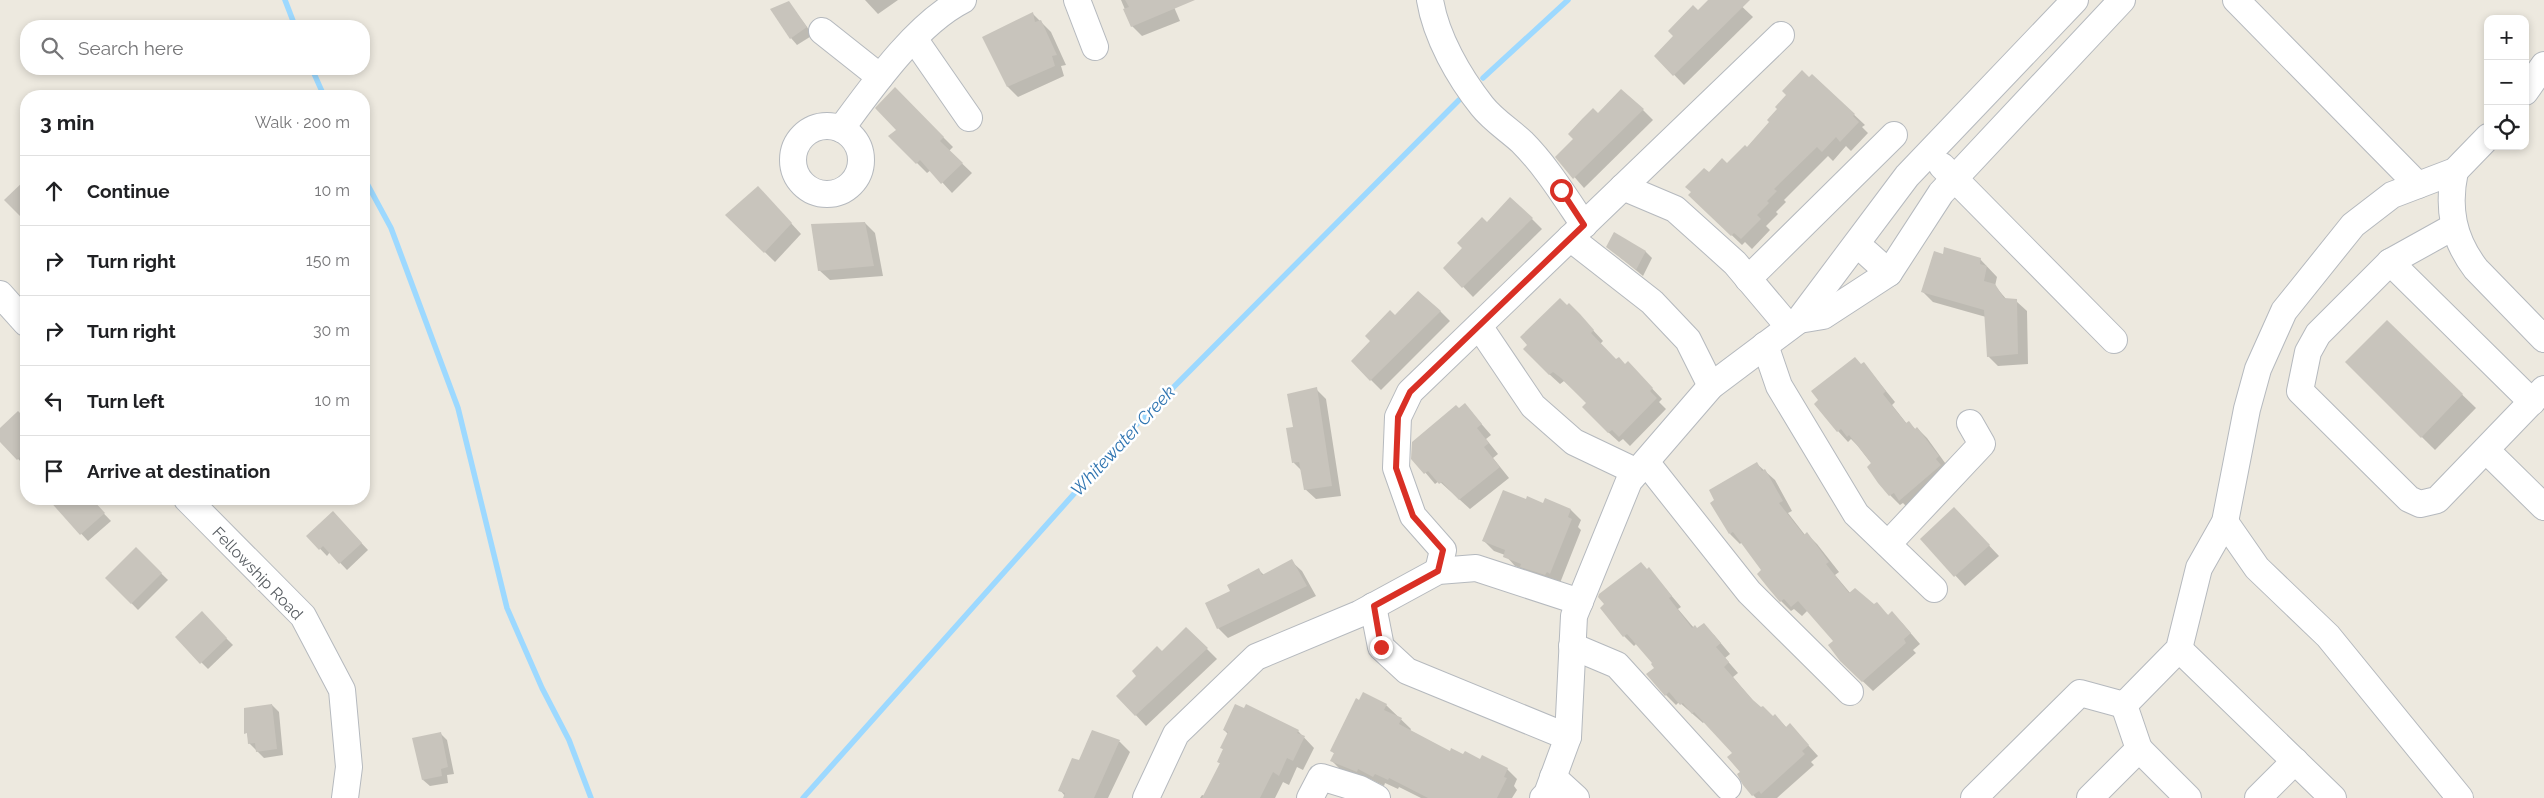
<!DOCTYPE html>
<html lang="en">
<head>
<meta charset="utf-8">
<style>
  :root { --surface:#fff; --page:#f6f6f6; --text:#202124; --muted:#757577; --line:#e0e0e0 }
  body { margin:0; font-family:Raleway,sans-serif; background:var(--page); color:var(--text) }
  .controls { position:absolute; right:15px; top:15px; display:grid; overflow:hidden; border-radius:10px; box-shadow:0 2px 8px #0003 }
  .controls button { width:45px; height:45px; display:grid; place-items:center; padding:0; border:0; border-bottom:1px solid var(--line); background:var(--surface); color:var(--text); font:25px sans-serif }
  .stop { position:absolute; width:15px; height:15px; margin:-11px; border:4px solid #d93025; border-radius:50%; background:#fff }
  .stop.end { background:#d93025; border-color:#fff; box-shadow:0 1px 5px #0008 }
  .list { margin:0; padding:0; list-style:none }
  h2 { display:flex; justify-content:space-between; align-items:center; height:65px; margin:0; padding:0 20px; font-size:21px }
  h2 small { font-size:16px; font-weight:400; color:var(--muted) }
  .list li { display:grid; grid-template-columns:32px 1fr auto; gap:15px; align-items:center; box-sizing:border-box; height:70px; padding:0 20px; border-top:1px solid var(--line) }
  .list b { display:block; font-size:19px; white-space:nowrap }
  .list em { font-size:16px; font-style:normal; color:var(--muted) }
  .icon { flex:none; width:28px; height:28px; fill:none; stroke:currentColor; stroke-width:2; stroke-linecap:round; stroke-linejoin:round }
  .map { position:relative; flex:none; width:2544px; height:798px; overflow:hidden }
  .search { position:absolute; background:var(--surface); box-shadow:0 2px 8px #0003; left:20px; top:20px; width:350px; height:55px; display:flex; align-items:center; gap:12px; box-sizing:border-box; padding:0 18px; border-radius:20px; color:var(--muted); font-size:19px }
  .panel { position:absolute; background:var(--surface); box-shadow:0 2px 8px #0003; left:20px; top:90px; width:350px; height:415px; border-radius:20px }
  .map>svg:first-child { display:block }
  .shadow { fill:#0003 }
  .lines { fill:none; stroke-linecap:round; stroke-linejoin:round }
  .stream { stroke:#9dd9ff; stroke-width:5.5 }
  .building { fill:#c8c4bc }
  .minor-casing { stroke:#b5b9be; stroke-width:28 }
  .minor { stroke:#fff; stroke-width:26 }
  .route { stroke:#d93025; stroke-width:6 }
  .labels { text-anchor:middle; stroke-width:5; stroke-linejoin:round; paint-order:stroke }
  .street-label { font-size:16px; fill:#585d62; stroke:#fff }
  .water-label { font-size:18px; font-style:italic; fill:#3075b1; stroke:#fff }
</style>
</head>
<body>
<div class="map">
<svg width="2544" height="798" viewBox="0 0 2544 798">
  <rect width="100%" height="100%" fill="#ede9df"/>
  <g class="shadow">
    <polygon points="865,0 898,0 878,14"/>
    <polygon points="1121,0 1171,0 1180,21 1142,36 1132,26"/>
    <polygon points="1709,0 1735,0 1753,17 1684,85 1656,56"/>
    <polygon points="789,3 813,35 797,45 791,38"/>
    <polygon points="1033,14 1051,32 1066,65 1061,66 1064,76 1018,97 1008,87 984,37"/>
    <polygon points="1812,75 1865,125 1862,127 1868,133 1851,151 1846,146 1833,161 1828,156 1784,200 1786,202 1776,212 1778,214 1766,226 1770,230 1752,249 1745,242 1742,245 1690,195 1709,174 1727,164 1747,148"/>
    <polygon points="895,89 953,147 949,151 972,173 952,193 931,170 927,173 890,136 897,130"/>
    <polygon points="1643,110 1653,120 1584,188 1557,157 1598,115"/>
    <polygon points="768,198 801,234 775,262 727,215"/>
    <polygon points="1532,219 1542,229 1473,297 1445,268 1487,224"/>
    <polygon points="865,223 875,233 883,276 830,280 819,270"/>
    <polygon points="1614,234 1646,252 1652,258 1643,276 1608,247"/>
    <polygon points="1944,255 1980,259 1997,277 1995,286 2007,300 2016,301 2027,311 2028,364 1998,366 1988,356 1986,317 1933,302 1923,292"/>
    <polygon points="1440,311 1450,321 1381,390 1371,380 1372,341 1395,317"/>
    <polygon points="1579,315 1603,341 1600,344 1616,360 1625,365 1628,363 1662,399 1659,402 1666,409 1630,446 1623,439 1619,442 1608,432 1587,403 1564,381 1560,384 1549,374"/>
    <polygon points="2387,322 2476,408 2435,450 2346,362"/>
    <polygon points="1864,364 1895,402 1892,405 1907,424 1909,423 1916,430 1917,428 1927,438 1948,467 1910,510 1903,503 1900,505 1890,495 1872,464 1858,446 1851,439 1848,442 1838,431"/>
    <polygon points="1316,389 1326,399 1341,496 1316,499 1305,489 1302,471 1294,463 1290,445 1295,428"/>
    <polygon points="1465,405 1491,435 1486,439 1498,454 1493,458 1509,478 1470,509 1439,481 1435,484 1413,458"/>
    <polygon points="18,412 26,421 24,465 0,440 0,430"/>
    <polygon points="1757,464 1775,480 1792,511 1788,513 1805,535 1807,534 1817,544 1839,572 1835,575 1851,594 1902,623 1920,644 1913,650 1916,653 1873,691 1852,671 1835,641 1808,610 1802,616 1794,609 1791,611 1779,599 1763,570 1742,542 1740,544 1730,534"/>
    <polygon points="53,499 90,499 111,521 88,541 51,501"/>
    <polygon points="280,499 292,499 286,504"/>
    <polygon points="1526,501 1571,510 1581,520 1578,527 1581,530 1560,583 1515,566 1505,555 1494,551 1483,540"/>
    <polygon points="1964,519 1999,556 1965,586 1922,539"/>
    <polygon points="340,520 368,550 347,570 330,552 327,556 308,536"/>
    <polygon points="136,549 168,580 138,610 107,578"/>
    <polygon points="1291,561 1302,571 1316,596 1228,638 1218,628 1232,592 1259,570 1264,575"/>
    <polygon points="1649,569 1681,607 1678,609 1694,628 1714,635 1730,654 1725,658 1738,673 1733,677 1757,706 1773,717 1775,716 1787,728 1790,725 1818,756 1811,762 1814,765 1777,798 1756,798 1753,795 1738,774 1741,772 1733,753 1705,721 1703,723 1679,702 1676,705 1666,695 1654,663 1637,643 1634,646 1624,636"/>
    <polygon points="201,613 233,645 208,669 176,637"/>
    <polygon points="1207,649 1217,659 1146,726 1118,696 1162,653"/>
    <polygon points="272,705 279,712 283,755 264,758 249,743 244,718"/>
    <polygon points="1386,705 1411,729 1410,731 1450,752 1507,769 1517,779 1514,786 1517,790 1512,798 1421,798 1399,787 1398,789 1385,783 1384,786 1368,778 1367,782 1342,771 1332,761 1335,754 1332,751"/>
    <polygon points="1224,730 1298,731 1314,748 1303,770 1297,767 1289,785 1283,782 1275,798 1200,798 1202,795 1205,796 1221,764 1218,762 1224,750 1222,748 1228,734"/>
    <polygon points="1093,731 1120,742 1130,752 1108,798 1064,798 1065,796 1060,790 1080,762"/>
    <polygon points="441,734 447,740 454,774 447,775 448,783 430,786 423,780"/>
  </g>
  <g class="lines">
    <g class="stream">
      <polyline points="285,0 295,26"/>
      <polyline points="312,69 324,96"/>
      <polyline points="1483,78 1568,0"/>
      <polyline points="364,178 391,228 458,408 507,608 542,688 569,740 591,798"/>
      <polyline points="803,798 1130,431 1459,100"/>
    </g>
  </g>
  <g class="building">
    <polygon points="1125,0 1195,0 1131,27 1123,9 1129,7"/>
    <polygon points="1708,0 1750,0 1673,76 1654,56 1673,36 1668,31 1693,5 1698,10"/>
    <polygon points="789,1 807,27 790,39 770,9"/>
    <polygon points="1033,12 1035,22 1041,20 1057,55 1052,56 1055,66 1007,87 982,37"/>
    <polygon points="1802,70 1809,77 1812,74 1855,114 1853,116 1859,122 1840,142 1836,137 1822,152 1817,147 1774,189 1777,191 1767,201 1769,203 1757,215 1761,219 1741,239 1734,233 1731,236 1688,195 1691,192 1685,187 1704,168 1709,172 1722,158 1727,163 1745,145 1747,147 1769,122 1767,120 1777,109 1775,107 1786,95 1782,91"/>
    <polygon points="895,87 944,137 940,141 963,163 941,184 920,160 916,164 888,136 896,130 875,108"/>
    <polygon points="1621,89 1644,109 1573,179 1555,157 1573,139 1568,134 1583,118 1593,108 1598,113"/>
    <polygon points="26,179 26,222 4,200"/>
    <polygon points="758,186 792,223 764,253 725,215"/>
    <polygon points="1510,197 1533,218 1462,288 1443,268 1462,248 1457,243 1482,217 1487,222"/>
    <polygon points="865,222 874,266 818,271 811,224"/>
    <polygon points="1614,232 1646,251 1636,270 1606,247"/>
    <polygon points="1944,247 1981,258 1980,264 1987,266 1984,281 1995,284 2004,298 2017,299 2018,354 1987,357 1984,310 1921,292 1934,251 1943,254"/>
    <polygon points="1418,291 1441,311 1370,381 1351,361 1370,341 1365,336 1390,310 1395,315"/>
    <polygon points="1560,298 1567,305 1569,303 1580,314 1594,330 1591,333 1616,359 1619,357 1625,364 1628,361 1653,388 1650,391 1657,398 1619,437 1612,430 1608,433 1582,407 1586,403 1561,378 1553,372 1549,375 1523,349 1527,345 1520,337"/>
    <polygon points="2387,320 2463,394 2421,438 2345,362"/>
    <polygon points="1855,357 1861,364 1864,362 1886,391 1883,394 1906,423 1909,421 1915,429 1917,427 1939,456 1936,459 1941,465 1899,501 1894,493 1889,496 1878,483 1867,467 1871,463 1849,435 1847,437 1841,429 1837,432 1814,404 1818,400 1811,391"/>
    <polygon points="1317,387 1332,486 1304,490 1299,462 1292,463 1289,446 1286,428 1293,427 1287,394"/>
    <polygon points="1465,403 1482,424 1477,428 1489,443 1484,447 1500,467 1459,500 1442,482 1439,484 1428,471 1424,474 1411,459 1412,442 1456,405 1459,408"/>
    <polygon points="18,411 26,419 26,451 17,460 0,442 0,428"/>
    <polygon points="1757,462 1762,471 1765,469 1783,501 1779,503 1804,535 1807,532 1829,562 1826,564 1849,593 1855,588 1874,604 1877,602 1888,615 1892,611 1911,633 1904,639 1906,643 1862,682 1840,661 1828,645 1833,641 1798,601 1791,607 1784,599 1780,602 1769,589 1757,574 1761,570 1733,532 1729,534 1710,503 1714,500 1709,490"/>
    <polygon points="1503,490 1526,499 1527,496 1543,503 1545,498 1571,509 1568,517 1572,519 1550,574 1547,572 1545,575 1520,567 1521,564 1503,557 1505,550 1482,541"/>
    <polygon points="48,499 92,499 105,513 80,535"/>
    <polygon points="1954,507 1990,545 1954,577 1920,539"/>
    <polygon points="333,511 362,543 339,564 323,546 319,550 306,536"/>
    <polygon points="136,547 162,573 131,604 105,578"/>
    <polygon points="1292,559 1307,586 1217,629 1205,603 1230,591 1227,585 1259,568 1262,575"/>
    <polygon points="1641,562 1647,569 1649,567 1672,596 1669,598 1692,628 1695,625 1697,628 1704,623 1721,643 1716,647 1729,662 1724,667 1753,700 1761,707 1763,706 1773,716 1775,714 1786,727 1790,723 1809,745 1802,751 1805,754 1761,794 1759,791 1752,796 1743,785 1737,774 1740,772 1727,757 1732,753 1694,712 1692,714 1683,703 1680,705 1669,692 1665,696 1646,674 1654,668 1651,664 1652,663 1627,634 1623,637 1600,608 1604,604 1598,597 1599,594"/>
    <polygon points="202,611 227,638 200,664 175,637"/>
    <polygon points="1186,627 1208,648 1135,716 1116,696 1136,676 1132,671 1157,646 1162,651"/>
    <polygon points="1363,692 1387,704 1384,710 1402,718 1399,724 1450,751 1451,748 1463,754 1465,751 1480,759 1482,755 1508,768 1504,777 1507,778 1497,798 1428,798 1389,778 1388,780 1375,774 1373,777 1358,769 1357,772 1330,761 1334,753 1330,751 1356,698 1359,700"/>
    <polygon points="272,704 277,749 256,752 255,743 248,744 247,733 244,734 244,708"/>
    <polygon points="1235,704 1244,708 1246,704 1299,730 1297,733 1305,736 1293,761 1287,758 1279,776 1273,772 1260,798 1202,798 1220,763 1217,762 1223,749 1220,748 1228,732 1223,730"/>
    <polygon points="1092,730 1120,740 1094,798 1063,798 1065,793 1058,791 1072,758 1079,760"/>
    <polygon points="441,732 448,767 441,769 442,776 422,780 412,738"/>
  </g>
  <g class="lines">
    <defs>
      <g id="minor">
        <polyline points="1077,0 1095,47"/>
        <path d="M1430 0C1436 37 1459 77 1482 106 1493 120 1509 130 1522 142 1546 166 1565 197 1584 225"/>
        <polyline points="2236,0 2418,185"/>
        <polyline points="822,31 880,77"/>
        <polyline points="915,40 969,118"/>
        <polyline points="2525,92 2544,65"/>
        <circle cx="827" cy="160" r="34"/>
        <path d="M841 129C872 87 916 24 963 0"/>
        <polyline points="1942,166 2114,340"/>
        <path d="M2455 171C2447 208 2453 239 2476 269L2544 339"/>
        <polyline points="1623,187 1675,209 1735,263 1789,327"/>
        <polyline points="2453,227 2390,262 2318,334 2308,352 2300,391 2409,499 2420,504 2437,500 2544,389"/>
        <polyline points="1570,238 1652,302 1688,340 1711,386"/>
        <polyline points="1867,253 1889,273"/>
        <polyline points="2390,262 2532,402"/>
        <polyline points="1748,279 1894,135"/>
        <polyline points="0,294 26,323"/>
        <polyline points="1799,320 1823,316 1889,273 1941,193 2122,0"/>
        <polyline points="1479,326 1533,406 1574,442 1637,472"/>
        <polyline points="1765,345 1779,386 1856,514 1934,589"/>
        <polyline points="2486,450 2544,507"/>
        <polyline points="1646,462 1749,592 1850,692"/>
        <polyline points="187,499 303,616 342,690 349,767 345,798"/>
        <polyline points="2225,522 2257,568 2328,636 2460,798"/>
        <polyline points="1888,544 1982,444 1970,423"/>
        <polyline points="1438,571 1443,550 1413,516 1396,468 1398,417 1410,392 1781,35"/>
        <polyline points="1373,606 1381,647 1407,671 1568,737"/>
        <polyline points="1572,646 1617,665 1728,787"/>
        <polyline points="2179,649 2333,798"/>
        <polyline points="2139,749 2188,798"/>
        <polyline points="1553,777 1576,798"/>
        <polyline points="1146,798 1176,734 1256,657 1359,614 1438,571 1476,568 1580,602"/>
        <polyline points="1310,798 1321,777 1360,789 1377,798"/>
        <polyline points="1543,798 1547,794 1568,737 1574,616 1629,481 1711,386 1799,320 1907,176 2075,0"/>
        <polyline points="1974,798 2080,693 2124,705 2179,649 2199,568 2225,522 2247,409 2258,369 2284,311 2353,225 2392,195 2455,171 2488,137"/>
        <polyline points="2090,798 2139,749 2124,705"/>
        <polyline points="2258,798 2295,761"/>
      </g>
    </defs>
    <use href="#minor" class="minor-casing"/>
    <use href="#minor" class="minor"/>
  </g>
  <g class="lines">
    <polyline class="route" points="1381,647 1374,606 1438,571 1443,550 1413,516 1396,468 1398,417 1410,392 1584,225 1561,190"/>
  </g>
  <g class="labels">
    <g class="street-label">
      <text transform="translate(258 573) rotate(46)" y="6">Fellowship Road</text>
    </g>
    <g class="water-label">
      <text transform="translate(1123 441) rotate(-47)" y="6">Whitewater Creek</text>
    </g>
  </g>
</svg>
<div class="controls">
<button>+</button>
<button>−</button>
<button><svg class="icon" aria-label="locate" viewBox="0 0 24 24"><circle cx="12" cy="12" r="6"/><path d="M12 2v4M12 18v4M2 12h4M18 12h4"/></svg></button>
</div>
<div class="stop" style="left:1561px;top:190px"></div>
<div class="stop end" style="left:1381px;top:647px"></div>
<div class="search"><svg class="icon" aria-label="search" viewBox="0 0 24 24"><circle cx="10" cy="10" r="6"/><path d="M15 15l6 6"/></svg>Search here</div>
<section class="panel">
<h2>3 min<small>Walk · 200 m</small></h2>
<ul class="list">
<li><svg class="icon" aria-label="ahead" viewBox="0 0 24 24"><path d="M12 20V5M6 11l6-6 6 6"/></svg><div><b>Continue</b></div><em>10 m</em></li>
<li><svg class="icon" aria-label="right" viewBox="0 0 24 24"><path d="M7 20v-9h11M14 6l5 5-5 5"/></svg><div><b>Turn right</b></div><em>150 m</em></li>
<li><svg class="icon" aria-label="right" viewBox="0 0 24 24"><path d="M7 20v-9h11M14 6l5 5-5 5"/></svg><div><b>Turn right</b></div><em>30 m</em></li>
<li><svg class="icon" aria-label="left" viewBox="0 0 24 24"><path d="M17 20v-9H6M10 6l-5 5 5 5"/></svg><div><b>Turn left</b></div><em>10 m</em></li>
<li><svg class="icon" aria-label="arrive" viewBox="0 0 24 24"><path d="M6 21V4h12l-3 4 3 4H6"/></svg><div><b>Arrive at destination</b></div></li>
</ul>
</section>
</div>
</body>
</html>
